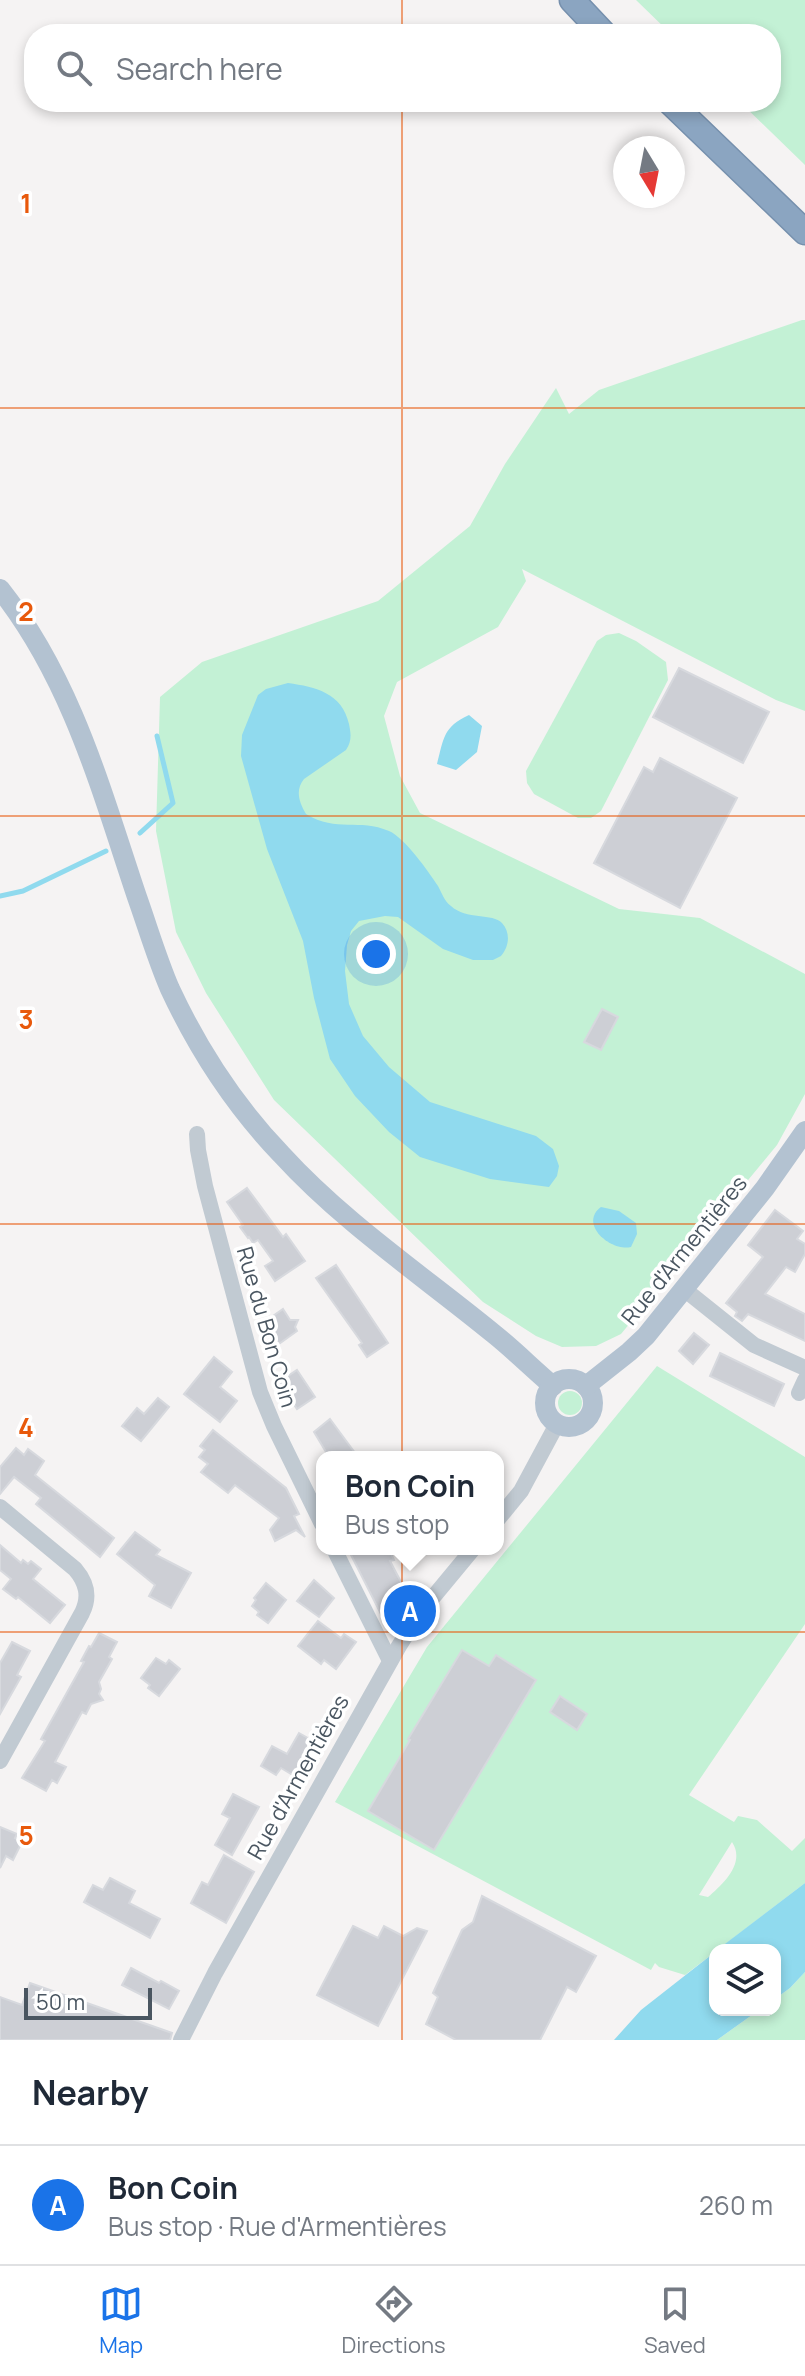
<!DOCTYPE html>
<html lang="en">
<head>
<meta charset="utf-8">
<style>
  :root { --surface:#fff; --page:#f2f2f3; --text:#1f2937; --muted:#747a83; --line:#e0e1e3; --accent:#1a73e8 }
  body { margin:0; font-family:Manrope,sans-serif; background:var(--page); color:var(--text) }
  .controls { position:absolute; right:24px; bottom:24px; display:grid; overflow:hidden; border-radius:16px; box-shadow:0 4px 12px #0003 }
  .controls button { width:72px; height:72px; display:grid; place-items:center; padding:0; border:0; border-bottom:2px solid var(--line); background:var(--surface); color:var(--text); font:40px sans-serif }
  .compass { position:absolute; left:613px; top:136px; width:72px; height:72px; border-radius:50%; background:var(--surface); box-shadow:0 4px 12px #0003; rotate:170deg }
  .scale { position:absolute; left:24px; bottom:20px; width:128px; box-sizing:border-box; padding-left:8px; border:4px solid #4a5661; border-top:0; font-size:22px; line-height:28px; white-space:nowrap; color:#4a5661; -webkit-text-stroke:6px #fff; paint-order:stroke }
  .you { position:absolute; left:376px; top:954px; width:28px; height:28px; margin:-20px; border:6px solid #fff; border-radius:50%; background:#1a73e8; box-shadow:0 0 0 12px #1a73e833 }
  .badge { display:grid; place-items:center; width:52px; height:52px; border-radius:50%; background:var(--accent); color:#fff; font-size:26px; font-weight:700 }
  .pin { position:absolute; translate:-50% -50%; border:4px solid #fff; box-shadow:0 2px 8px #0006 }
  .popup { position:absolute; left:316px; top:1451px; width:188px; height:104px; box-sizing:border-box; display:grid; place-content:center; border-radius:16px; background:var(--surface); filter:drop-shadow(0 2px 6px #0005); font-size:26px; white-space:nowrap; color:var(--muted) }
  .popup b { font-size:30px; color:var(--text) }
  .popup::after { content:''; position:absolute; left:50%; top:100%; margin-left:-16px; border:16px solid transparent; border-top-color:var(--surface) }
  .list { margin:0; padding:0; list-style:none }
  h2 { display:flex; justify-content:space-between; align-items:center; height:104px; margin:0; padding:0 32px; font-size:34px }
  h2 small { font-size:26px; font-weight:400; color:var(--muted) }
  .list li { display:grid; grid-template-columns:52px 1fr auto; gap:24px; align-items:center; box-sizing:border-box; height:120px; padding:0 32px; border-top:2px solid var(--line) }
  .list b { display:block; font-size:30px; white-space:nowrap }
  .list p { margin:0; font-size:26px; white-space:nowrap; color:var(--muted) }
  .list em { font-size:26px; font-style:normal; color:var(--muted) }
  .icon { flex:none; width:44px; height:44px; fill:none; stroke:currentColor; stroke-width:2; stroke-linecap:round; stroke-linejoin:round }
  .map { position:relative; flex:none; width:805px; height:2040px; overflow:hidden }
  .search { position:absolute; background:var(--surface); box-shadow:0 4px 12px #0003; left:24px; right:24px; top:24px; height:88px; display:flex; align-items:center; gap:20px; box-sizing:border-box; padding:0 28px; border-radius:32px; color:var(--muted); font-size:30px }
  .sheet { height:224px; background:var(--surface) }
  nav { display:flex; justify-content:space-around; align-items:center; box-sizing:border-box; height:112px; border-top:2px solid var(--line); background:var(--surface); font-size:22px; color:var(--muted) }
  nav a { display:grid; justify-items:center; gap:4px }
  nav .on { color:var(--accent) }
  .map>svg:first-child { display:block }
  .green { fill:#c3f1d5; fill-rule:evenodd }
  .water { fill:#90daee }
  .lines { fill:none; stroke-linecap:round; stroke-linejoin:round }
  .stream { stroke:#90daee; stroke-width:5 }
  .building { fill:#cdcfd5; stroke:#d7d9de; stroke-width:2 }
  .highway-casing { stroke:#7690ad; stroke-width:27 }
  .minor { stroke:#c1cad2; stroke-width:16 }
  .major { stroke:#b3c2d1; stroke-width:20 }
  .highway { stroke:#8ba5c1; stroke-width:24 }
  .grid { fill:none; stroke:#e8590c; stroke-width:2; stroke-opacity:0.55 }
  .labels { text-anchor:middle; stroke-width:7; stroke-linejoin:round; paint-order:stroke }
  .street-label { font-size:22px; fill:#4a5661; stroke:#fff }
  .grid-label { font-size:26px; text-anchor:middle; font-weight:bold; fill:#e8590c; stroke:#fff; stroke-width:7; stroke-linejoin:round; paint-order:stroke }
</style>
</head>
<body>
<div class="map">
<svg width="805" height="2040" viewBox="0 0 805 2040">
  <rect width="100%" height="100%" fill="#f5f3f3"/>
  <g class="green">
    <polygon points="636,0 805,0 805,165 740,102 771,102 771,34 671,34"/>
    <polygon points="802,320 805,320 805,711 776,700 522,569 526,581 498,627 397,682 384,716 400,776 420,813 619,909 700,918 805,974 805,1094 777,1145 621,1334 596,1346 562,1347 536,1336 483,1302 274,1100 206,993 176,932 156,831 160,697 202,662 378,601 470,526 505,464 556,388 569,414 599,390"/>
    <polygon points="619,633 636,641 666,662 668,680 601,811 591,818 578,818 534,794 527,783 526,771 597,641 606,635"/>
    <path d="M657 1366 805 1457V1624L689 1795 734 1822 738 1816 757 1820 792 1851 805 1838V1883L685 1975 659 1967 655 1963 651 1970 335 1802 427 1647ZM732 1842C746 1863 723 1884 708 1897L699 1895Z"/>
    <circle cx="570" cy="1403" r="12"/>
    <polygon points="805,1972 805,2040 717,2040 759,2010 775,2010 775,1999 790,1988"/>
  </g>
  <g class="water">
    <path d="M288 683C316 687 342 693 349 724 351 734 352 741 346 750L304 779C295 790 299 802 306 814 337 833 359 818 389 831 405 838 428 871 438 886 442 893 444 901 451 906 466 920 493 913 502 923 511 933 509 947 501 956L493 960H473L443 949 398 917 385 916 359 921 351 931 347 945 345 971 349 1004 363 1036 389 1067 430 1102 536 1136 553 1149 559 1166 557 1176 549 1187 490 1179 420 1157 389 1132 355 1096 330 1059 314 998 303 941 267 849 241 756 242 735 258 695 266 689Z"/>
    <path d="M469 715 482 726 477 752 456 770 437 764C444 738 443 727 469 715Z"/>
    <path d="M601 1207 619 1211 636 1223 637 1234 631 1247C611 1252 578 1224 601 1207Z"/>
    <polygon points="805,1883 805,1972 790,1988 775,1999 775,1950 717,1950"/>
    <polygon points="715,1952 715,2010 759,2010 717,2040 614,2040 641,2010"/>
  </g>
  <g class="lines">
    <g class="stream">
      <polyline points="140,833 173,803 157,736"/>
      <polyline points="0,896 23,891 106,851"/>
    </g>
  </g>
  <g class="building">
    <polygon points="679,668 769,712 743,763 653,717"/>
    <polygon points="660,758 737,798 680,908 594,863 644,767 653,772"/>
    <polygon points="602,1009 618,1017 601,1050 584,1042"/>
    <polygon points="247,1188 283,1237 286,1234 305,1261 275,1281 265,1266 273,1261 258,1240 253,1243 249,1237 248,1238 240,1227 243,1225 227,1202"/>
    <polygon points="775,1210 803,1231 797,1239 805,1244 805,1254 795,1272 786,1267 765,1294 805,1314 805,1341 748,1314 742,1321 735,1316 737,1312 726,1303 763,1257 748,1245"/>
    <polygon points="336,1265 388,1343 367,1357 359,1345 362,1343 316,1278"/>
    <polygon points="283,1309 290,1320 298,1320 295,1327 297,1331 276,1346 263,1323"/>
    <polygon points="694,1333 709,1345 693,1364 679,1351"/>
    <polygon points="720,1353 784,1384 774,1406 710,1376"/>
    <polygon points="214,1357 232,1372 220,1387 237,1401 220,1422 184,1394"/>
    <polygon points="297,1370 315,1397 297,1409 279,1382"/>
    <polygon points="158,1398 169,1407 141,1441 122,1426 137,1408 144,1414"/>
    <polygon points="330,1419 358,1457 329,1457 314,1432"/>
    <polygon points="213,1430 286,1488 299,1514 294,1516 305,1537 296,1530 275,1541 270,1530 279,1518 235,1485 228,1493 201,1472 208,1464 199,1457 205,1450 200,1446"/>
    <polygon points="16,1448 24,1455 28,1449 44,1461 35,1475 114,1538 100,1557 36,1504 41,1498 14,1477 0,1494 0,1467"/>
    <polygon points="135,1532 160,1550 156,1555 191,1573 171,1608 149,1596 155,1585 117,1554"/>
    <polygon points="0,1545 21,1563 23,1560 28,1564 31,1561 41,1569 33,1579 65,1605 50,1623 18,1597 16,1599 3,1589 11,1579 0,1570"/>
    <polygon points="348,1549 389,1549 394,1560 390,1561 401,1582 406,1592 414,1598 389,1630"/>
    <polygon points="314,1580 334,1598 319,1617 297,1601"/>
    <polygon points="266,1583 286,1600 268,1623 257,1615 259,1612 252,1606 256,1600 254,1598"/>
    <polygon points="318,1621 341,1638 344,1634 356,1642 336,1669 324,1660 321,1664 298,1646"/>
    <polygon points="99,1633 117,1642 109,1657 112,1659 99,1682 101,1689 99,1694 103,1700 91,1704 86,1714 82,1712 55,1762 66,1767 57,1783 52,1780 46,1791 22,1778 45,1741 41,1739 84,1662 81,1661 89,1646 91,1647"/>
    <polygon points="12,1642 30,1651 17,1675 21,1677 0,1714 0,1663"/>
    <polygon points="462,1650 489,1666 496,1655 536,1680 434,1850 368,1811 410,1740 408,1739"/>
    <polygon points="156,1658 166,1664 169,1660 180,1669 159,1696 148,1688 150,1685 141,1678"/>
    <polygon points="560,1696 587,1714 577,1730 550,1712"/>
    <polygon points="299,1733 320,1745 301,1780 281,1768 276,1775 261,1766 272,1746 287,1754"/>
    <polygon points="233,1794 259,1807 232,1855 215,1845 230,1818 222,1814"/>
    <polygon points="0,1827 17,1834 15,1838 22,1842 13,1860 6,1856 0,1868"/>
    <polygon points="224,1855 254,1872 226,1923 191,1903 202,1882 208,1885"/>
    <polygon points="110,1878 135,1891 129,1903 160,1919 150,1938 84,1902 93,1885 103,1890"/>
    <polygon points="482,1896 596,1956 576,1992 567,1987 540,2040 456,2040 426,2024 438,1997 433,1993 462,1930 473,1922"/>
    <polygon points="353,1926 378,1938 384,1926 403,1936 417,1928 427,1931 378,2026 317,1995"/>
    <polygon points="131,1968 159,1983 161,1981 179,1991 169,2009 122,1985"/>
    <polygon points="30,1983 172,2033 170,2040 0,2040 0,1997 22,2005"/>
  </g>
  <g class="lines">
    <defs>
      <g id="highway">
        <polyline points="572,0 604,34"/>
        <polyline points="670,102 805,232"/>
      </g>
    </defs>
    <use href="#highway" class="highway-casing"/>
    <g class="minor">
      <polyline points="197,1134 198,1150 205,1186 260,1392 274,1426 322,1524"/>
      <polyline points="684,1289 754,1345 805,1368"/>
      <polyline points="799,1393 805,1380"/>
      <path d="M0 1507 75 1569C87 1583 90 1597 82 1613L0 1761"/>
      <polyline points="498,1519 521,1491 557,1424"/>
      <polyline points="334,1549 390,1661"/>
      <polyline points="181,2040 215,1973 399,1646 420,1613 473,1549"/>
    </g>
    <g class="major">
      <path d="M0 589C72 680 101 790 137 897 148 928 157 959 170 989 198 1049 235 1106 281 1154 344 1223 422 1275 494 1334 514 1350 533 1369 553 1386"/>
      <circle cx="569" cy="1403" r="24"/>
      <polyline points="586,1386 629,1352 646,1336 765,1188 805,1131"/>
    </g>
    <use href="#highway" class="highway"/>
  </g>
  <path class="grid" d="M402 0V34M402 102V2040M0 408H805M0 816H805M0 1224H805M0 1632H805"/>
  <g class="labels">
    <g class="street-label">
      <text transform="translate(684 1250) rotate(-51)" y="8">Rue d'Armentières</text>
      <text transform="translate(267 1327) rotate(74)" y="8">Rue du Bon Coin</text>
      <text transform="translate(298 1777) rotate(-61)" y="8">Rue d'Armentières</text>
    </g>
  </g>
  <g class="grid-label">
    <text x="26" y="213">1</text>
    <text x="26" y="621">2</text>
    <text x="26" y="1029">3</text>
    <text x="26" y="1437">4</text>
    <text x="26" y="1845">5</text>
  </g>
</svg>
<div class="controls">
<button><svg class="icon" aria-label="layers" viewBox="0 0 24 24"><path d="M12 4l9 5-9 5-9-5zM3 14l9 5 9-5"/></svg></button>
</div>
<svg class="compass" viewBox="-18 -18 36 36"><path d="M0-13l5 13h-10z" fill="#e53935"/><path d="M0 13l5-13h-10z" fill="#747a83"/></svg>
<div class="scale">50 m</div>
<div class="you"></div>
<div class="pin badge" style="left:410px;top:1611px">A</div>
<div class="popup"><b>Bon Coin</b>Bus stop</div>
<div class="search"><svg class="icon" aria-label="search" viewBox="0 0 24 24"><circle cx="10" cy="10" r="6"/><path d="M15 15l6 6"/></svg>Search here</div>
</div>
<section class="sheet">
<h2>Nearby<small></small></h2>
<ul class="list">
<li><span class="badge">A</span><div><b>Bon Coin</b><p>Bus stop · Rue d'Armentières</p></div><em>260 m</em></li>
</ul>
</section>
<nav>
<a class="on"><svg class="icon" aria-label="map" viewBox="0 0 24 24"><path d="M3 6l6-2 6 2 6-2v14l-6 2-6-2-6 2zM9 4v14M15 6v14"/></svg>Map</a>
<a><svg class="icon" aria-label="directions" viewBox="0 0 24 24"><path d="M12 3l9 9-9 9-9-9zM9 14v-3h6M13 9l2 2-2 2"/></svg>Directions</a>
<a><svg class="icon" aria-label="saved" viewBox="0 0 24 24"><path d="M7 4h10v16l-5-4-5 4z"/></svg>Saved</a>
</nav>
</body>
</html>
